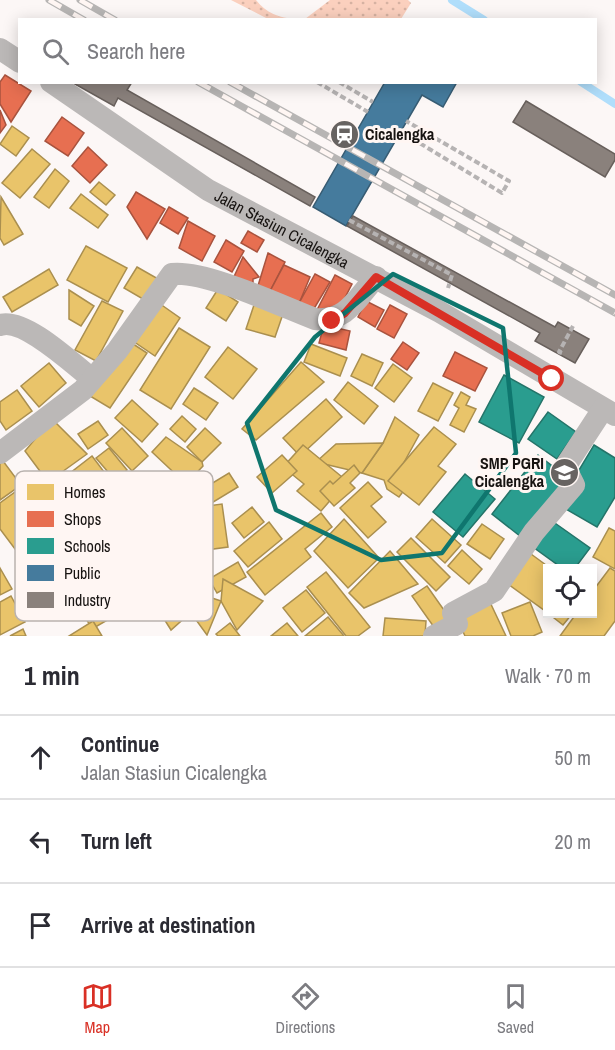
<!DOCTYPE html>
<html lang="en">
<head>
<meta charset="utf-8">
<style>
  :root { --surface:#fff; --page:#f7f7f7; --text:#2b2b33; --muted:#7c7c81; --line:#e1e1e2; --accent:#d93025 }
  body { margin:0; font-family:"Archivo Narrow",sans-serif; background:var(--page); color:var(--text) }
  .controls { position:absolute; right:18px; bottom:18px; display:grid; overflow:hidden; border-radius:0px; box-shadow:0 3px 15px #0003 }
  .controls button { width:54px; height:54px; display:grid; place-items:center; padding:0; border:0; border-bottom:2px solid var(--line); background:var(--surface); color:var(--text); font:30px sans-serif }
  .stop { position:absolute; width:18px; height:18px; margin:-14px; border:4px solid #d93025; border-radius:50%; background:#fff }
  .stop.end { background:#d93025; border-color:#fff; box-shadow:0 2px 6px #0008 }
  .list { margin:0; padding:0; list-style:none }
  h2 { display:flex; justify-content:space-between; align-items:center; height:78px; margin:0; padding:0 24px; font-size:26px }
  h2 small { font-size:20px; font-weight:400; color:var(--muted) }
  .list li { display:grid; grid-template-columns:39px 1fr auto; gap:18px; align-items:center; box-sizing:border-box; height:84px; padding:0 24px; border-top:2px solid var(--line) }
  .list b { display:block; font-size:22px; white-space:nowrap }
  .list p { margin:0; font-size:20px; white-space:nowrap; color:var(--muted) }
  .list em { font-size:20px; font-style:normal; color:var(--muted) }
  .icon { flex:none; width:33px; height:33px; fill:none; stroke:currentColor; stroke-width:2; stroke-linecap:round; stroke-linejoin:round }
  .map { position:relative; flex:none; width:615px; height:636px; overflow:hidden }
  .search { position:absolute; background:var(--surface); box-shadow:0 3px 15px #0003; left:18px; right:18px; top:18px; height:66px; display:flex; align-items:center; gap:15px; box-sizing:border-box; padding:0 21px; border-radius:0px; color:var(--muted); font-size:22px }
  .sheet { height:330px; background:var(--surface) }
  nav { display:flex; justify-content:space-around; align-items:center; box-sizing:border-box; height:84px; border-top:2px solid var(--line); background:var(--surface); font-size:16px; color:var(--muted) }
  nav a { display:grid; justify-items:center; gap:3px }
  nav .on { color:var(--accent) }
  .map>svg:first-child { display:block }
  .park { fill:url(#park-dots) }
  .homes { fill:#e9c46a; stroke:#aa8f4f; stroke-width:1.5 }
  .shops { fill:#e76f51; stroke:#a9533e; stroke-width:1.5 }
  .schools { fill:#2a9d8f; stroke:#247469; stroke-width:1.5 }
  .public { fill:#457b9d; stroke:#375c73; stroke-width:1.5 }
  .industry { fill:#8a817c; stroke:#68605c; stroke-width:1.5 }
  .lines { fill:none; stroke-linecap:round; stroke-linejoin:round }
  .stream { stroke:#b0defb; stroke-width:8 }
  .path { stroke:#b6b3b3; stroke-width:4; stroke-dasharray:6 3; stroke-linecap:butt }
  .minor { stroke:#bbb8b7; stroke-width:22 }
  .rail-casing { stroke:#b7b5b4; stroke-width:7 }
  .rail { stroke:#fff6f3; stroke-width:4.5; stroke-dasharray:14; stroke-linecap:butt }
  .route { stroke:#d93025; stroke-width:8 }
  .marked { fill:none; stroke:#0f766e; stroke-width:4.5; stroke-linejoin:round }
  .labels { text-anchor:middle; stroke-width:6; stroke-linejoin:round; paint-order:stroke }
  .poi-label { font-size:16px; font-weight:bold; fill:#171311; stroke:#fff6f3; text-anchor:start }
  .street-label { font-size:16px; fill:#171311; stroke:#fff6f3 }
  .key { fill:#fff6f3; stroke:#b9b2af; stroke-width:1.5 }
  .key-label { font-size:16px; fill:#171311 }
</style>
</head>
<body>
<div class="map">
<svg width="615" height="636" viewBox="0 0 615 636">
  <defs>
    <pattern id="park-dots" width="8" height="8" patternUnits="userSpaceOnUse" patternTransform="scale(1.5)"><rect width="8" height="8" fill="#fbd0be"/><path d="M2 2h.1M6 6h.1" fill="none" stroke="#d6b2a2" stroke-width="1.8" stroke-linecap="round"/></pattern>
  </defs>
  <rect width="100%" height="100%" fill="#fcf7f6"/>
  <g class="park">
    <path d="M231 0H256C266 13 279 18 296 19H268Z"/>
    <polygon points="330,0 408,0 411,3 401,19 305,19"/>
  </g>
  <g class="homes">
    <polygon points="12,126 29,138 16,156 0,144"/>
    <polygon points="32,149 50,164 20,198 2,183"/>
    <polygon points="55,169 69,181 49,208 34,197"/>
    <polygon points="99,182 115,195 106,205 90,192"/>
    <polygon points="81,194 108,215 98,228 70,208"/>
    <polygon points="1,197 23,234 4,245 0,238"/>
    <polygon points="86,246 127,268 108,302 67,280"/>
    <polygon points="137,267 160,280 148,302 124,288"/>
    <polygon points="49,269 58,285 12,312 3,297"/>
    <polygon points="218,289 238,302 226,321 206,308"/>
    <polygon points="69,290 94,306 81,326 69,319"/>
    <polygon points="102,301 123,311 96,361 75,350"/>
    <polygon points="156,301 180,318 155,356 130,339"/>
    <polygon points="255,302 284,311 275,337 246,329"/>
    <polygon points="179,328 210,347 171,409 140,390"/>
    <polygon points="127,340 147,353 110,408 90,396"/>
    <polygon points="311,344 347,358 340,376 304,362"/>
    <polygon points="228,347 257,369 233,399 205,377"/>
    <polygon points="362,354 383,363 372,386 351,376"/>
    <polygon points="301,362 324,382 256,440 242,429"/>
    <polygon points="49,363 66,383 39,407 21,386"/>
    <polygon points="393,364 412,378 394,402 375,388"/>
    <polygon points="348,382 378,406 364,424 334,400"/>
    <polygon points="433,383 453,393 438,421 418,411"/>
    <polygon points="194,388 218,403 206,420 183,404"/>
    <polygon points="17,390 32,411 6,430 0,421 0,402"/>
    <polygon points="461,392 470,397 466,405 476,409 464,432 450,425 459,408 454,405"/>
    <polygon points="326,399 342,417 300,456 283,438"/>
    <polygon points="132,400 158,424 142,442 115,418"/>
    <polygon points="182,416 196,429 185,442 170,429"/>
    <polygon points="395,417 419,435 396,477 408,485 399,497 387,489 384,480 362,473 383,443"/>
    <polygon points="52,419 87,454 48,482 25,451"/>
    <polygon points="98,421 108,435 88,449 78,434"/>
    <polygon points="434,427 456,444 438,466 446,472 419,505 388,481"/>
    <polygon points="122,428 148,456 132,471 106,443"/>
    <polygon points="205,428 221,443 202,462 187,447"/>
    <polygon points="166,437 202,462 203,466 186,484 152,452"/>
    <polygon points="383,443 362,473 316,462 336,444"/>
    <polygon points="303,445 347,481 321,511 297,491 304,484 283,467"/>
    <polygon points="109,448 127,470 115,480 96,458"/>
    <polygon points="282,455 297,471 272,493 257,477"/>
    <polygon points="92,456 114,485 87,506 65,477"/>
    <polygon points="0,457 21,485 0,500"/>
    <polygon points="354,465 360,473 350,483 355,488 334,506 320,491 330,481 333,484"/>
    <polygon points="229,473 238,487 210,504 201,490"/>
    <polygon points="368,482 382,497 371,506 386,522 368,538 340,508"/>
    <polygon points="26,484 54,521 15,549 0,529 0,503"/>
    <polygon points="222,504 228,547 177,554 170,511"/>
    <polygon points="252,507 264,522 244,538 232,523"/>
    <polygon points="321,513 332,527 305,549 311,557 265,595 247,572"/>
    <polygon points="344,519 379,558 348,588 314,551"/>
    <polygon points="432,519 461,545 445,563 416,537"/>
    <polygon points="269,522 282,539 248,567 234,551"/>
    <polygon points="482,524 504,539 490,559 467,544"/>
    <polygon points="609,528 615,531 615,569 593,557"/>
    <polygon points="411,538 450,577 436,591 397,552"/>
    <polygon points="462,550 482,569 469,584 448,566"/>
    <polygon points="390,551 418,584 364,608 349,593"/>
    <polygon points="169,554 206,599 171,630 129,563"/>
    <polygon points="531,554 550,568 548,568 548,613 508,584"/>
    <polygon points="238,562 246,577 217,593 209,579"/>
    <polygon points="0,568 12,589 0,595"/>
    <polygon points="610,568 615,571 615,621 604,636 560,636 576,614 592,614 592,592"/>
    <polygon points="326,572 370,627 358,636 346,636 307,587"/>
    <polygon points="223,579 263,601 237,630 221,601"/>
    <polygon points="427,586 451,620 436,630 412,596"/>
    <polygon points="306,590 325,613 302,632 283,608"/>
    <polygon points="11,596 25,622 0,635 0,602"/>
    <polygon points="100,597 111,618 92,629 80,608"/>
    <polygon points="212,598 221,601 207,635 191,613"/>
    <polygon points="488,598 506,636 465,636 455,614"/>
    <polygon points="530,602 542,632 533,636 511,636 502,613"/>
    <polygon points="549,614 572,614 563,625"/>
    <polygon points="328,617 344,636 305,636"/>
    <polygon points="385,618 426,621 425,636 383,636"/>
    <polygon points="93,621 102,636 69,636"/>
    <polygon points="230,623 240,636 218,636 216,634"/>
    <polygon points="287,623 298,636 271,636"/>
    <polygon points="23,629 26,636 10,636"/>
  </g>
  <g class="shops">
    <polygon points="5,75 31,91 11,122 0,104 0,82"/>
    <polygon points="0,110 6,125 0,133"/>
    <polygon points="62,117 84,133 68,156 45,141"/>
    <polygon points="88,147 107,165 90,183 72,166"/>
    <polygon points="136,192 165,209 147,239 127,207"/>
    <polygon points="169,207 188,218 178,234 160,223"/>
    <polygon points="188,221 215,236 202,261 179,248"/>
    <polygon points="248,231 264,240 257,252 241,243"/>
    <polygon points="226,240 244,251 232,272 214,262"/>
    <polygon points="268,253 285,262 268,295 257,289"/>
    <polygon points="243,257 259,277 253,279 253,290 232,281"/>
    <polygon points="284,265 310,277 298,306 268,295"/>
    <polygon points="315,274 330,282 312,312 298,305"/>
    <polygon points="335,275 352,284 334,319 317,310"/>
    <polygon points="366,301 384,310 375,327 358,317"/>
    <polygon points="390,305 407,314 394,338 377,329"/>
    <polygon points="324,325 350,331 346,350 319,343"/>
    <polygon points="403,342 419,353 407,370 391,359"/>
    <polygon points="455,352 487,368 475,391 443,376"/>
  </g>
  <g class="schools">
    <polygon points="504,375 544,397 519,443 479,422"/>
    <polygon points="548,412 576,432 557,459 528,439"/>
    <polygon points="594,445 615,458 615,497 597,527 564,508 576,475"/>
    <polygon points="538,455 572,481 525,540 492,514"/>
    <polygon points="465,474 495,499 463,537 433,512"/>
    <polygon points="552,521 590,548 575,568 562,568 533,547"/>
  </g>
  <polygon class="public" points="385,82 457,82 443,107 422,95 346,226 313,207"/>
  <g class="industry">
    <polygon points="132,82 127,90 315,197 310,206 118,98 114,106 73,83"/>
    <polygon points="526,101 615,154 615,160 605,177 513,122"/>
    <polygon points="353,216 555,327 558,322 589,339 575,363 535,341 540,333 347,226"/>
  </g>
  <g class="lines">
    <g class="stream">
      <polyline points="452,0 484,20"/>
      <polyline points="581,82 615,104"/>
    </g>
    <g class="path">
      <polyline points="317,82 368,112"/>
      <polyline points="339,82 373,102"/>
      <polyline points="299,83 299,82"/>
      <polyline points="399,139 403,133 502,193 509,181 406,121"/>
      <polyline points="349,220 452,275 448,288"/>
      <polyline points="562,353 559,352 573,326"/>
    </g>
    <g class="minor">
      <polyline points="0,49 20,62"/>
      <path id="s1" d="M51 82 208 190 440 312 615 415"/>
      <path d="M0 325C24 317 73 364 92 379"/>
      <path d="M0 453 83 390 117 351 172 274C205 270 281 306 315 319 347 322 356 299 376 277"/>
      <polyline points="434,636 457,624 453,613 494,591 534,532 574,485 565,467 603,409"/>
    </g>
    <defs>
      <g id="rail">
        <polyline points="49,0 84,20"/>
        <polyline points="80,0 115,20"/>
        <polyline points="198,82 615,313"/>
        <polyline points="230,82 615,295"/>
      </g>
    </defs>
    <use href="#rail" class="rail-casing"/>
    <use href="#rail" class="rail"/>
  </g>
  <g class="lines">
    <polyline class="route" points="332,321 345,313 376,277 552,379"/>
  </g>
  <path class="marked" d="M393 274 503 328 516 453 442 553 381 560 276 510 247 423 315 337Z"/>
  <defs>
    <symbol id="station-disc" viewBox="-11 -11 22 22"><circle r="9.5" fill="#676361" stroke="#fff6f3"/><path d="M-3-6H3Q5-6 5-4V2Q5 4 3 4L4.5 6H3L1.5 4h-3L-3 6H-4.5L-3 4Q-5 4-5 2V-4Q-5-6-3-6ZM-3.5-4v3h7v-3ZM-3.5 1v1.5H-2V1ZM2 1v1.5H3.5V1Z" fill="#fff"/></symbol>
    <symbol id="school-disc" viewBox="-11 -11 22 22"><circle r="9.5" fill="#676361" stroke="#fff6f3"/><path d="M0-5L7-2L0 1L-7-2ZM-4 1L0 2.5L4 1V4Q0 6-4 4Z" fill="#fff"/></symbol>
  </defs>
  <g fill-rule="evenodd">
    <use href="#station-disc" x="328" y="118" width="33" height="33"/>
    <use href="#school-disc" x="548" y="456" width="33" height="33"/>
  </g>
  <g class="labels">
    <g class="poi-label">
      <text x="365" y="140">Cicalengka</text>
      <text x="544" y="469" text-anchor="end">SMP PGRI<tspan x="544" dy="18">Cicalengka</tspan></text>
    </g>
    <g class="street-label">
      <text dy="6" stroke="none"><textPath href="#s1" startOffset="274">Jalan Stasiun Cicalengka</textPath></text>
    </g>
  </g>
  <rect x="15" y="471" width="198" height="150" rx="9" class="key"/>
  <rect x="27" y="484" width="27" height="16" fill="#e9c46a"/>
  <rect x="27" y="511" width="27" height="16" fill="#e76f51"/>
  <rect x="27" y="538" width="27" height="16" fill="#2a9d8f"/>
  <rect x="27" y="565" width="27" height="16" fill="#457b9d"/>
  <rect x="27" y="592" width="27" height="16" fill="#8a817c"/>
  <g class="key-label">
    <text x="64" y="498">Homes</text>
    <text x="64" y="525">Shops</text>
    <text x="64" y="552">Schools</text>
    <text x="64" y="579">Public</text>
    <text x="64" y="606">Industry</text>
  </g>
</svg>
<div class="controls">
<button><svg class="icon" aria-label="locate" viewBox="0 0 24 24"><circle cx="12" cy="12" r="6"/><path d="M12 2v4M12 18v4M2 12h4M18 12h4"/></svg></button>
</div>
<div class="stop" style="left:552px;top:379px"></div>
<div class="stop end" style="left:332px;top:321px"></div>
<div class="search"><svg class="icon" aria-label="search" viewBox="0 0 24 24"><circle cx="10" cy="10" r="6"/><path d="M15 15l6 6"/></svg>Search here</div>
</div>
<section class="sheet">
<h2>1 min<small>Walk · 70 m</small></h2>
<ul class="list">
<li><svg class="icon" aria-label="ahead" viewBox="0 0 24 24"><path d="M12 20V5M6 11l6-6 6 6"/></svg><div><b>Continue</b><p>Jalan Stasiun Cicalengka</p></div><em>50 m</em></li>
<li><svg class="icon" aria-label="left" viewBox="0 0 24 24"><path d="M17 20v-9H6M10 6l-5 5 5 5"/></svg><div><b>Turn left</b></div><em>20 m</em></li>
<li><svg class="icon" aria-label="arrive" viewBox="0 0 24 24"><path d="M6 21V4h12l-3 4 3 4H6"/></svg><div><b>Arrive at destination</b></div></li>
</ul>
</section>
<nav>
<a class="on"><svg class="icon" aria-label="map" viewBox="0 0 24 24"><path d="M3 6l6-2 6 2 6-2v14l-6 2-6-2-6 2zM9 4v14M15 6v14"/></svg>Map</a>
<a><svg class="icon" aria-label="directions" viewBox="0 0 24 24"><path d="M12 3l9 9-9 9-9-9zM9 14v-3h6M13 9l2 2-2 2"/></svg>Directions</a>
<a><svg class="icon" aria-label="saved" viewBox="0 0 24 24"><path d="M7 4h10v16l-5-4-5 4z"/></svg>Saved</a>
</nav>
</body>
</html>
